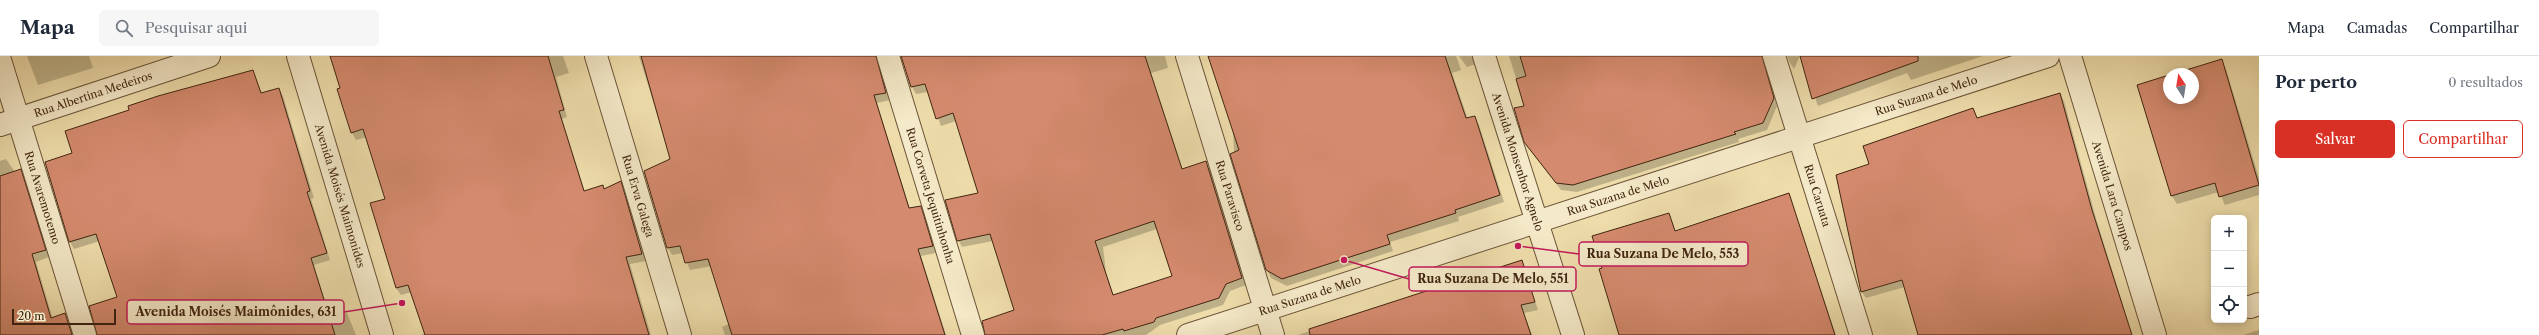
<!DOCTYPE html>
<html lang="pt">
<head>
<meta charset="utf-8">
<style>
  :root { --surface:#fff; --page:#f6f6f7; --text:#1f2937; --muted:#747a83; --line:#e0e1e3; --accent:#d93025 }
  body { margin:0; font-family:"Libre Caslon Text",serif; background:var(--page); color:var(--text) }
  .controls { position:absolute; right:12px; bottom:12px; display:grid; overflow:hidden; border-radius:6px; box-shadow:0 2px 10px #0003 }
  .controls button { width:36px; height:36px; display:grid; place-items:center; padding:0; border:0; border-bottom:1px solid var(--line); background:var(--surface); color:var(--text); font:20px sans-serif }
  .compass { position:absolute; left:2163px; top:12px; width:36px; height:36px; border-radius:50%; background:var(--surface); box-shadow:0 2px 10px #0003; rotate:348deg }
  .scale { position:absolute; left:12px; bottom:10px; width:104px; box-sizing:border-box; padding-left:4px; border:2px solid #412511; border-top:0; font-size:11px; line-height:14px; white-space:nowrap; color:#412511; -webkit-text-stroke:3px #f4e9c8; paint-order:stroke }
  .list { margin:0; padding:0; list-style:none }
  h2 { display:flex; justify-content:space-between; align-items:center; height:52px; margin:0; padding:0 16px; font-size:17px }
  h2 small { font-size:13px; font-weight:400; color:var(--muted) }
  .actions { display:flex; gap:8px; padding:12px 16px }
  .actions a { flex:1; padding:9px 0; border:1px solid var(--accent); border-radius:6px; text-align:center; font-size:14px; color:var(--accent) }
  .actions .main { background:var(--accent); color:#fff }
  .icon { flex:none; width:22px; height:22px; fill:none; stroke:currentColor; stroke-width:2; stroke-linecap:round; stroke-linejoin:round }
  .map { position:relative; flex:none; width:2259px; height:279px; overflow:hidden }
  header { display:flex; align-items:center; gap:24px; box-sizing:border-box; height:56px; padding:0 20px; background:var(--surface); border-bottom:1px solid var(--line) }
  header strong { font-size:19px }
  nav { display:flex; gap:22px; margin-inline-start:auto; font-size:14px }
  .search { width:280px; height:36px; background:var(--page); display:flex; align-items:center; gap:10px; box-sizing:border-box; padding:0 14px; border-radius:6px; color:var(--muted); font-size:15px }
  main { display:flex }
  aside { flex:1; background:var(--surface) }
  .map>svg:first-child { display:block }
  .shadow { fill:#0003; fill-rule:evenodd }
  .building { fill:#d48a6e; stroke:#412511; fill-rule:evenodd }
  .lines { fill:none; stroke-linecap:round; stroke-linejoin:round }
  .minor-casing { stroke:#6c5338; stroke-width:24 }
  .minor { stroke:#f4e9c8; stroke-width:22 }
  .labels { text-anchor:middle; stroke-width:3; stroke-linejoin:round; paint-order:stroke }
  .street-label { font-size:11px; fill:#412511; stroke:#f4e9c8 }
  .leader { fill:none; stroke:#c2185b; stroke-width:1.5 }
  .callout-dot { fill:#c2185b; stroke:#f4e9c8; stroke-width:1.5 }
  .callout { fill:#f4e9c8; stroke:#c2185b; stroke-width:1.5 }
  .callout-label { font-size:12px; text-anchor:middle; font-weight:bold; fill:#412511 }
</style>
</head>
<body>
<header>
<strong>Mapa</strong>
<div class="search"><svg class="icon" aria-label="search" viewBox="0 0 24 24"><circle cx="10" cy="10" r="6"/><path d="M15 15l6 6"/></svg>Pesquisar aqui</div>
<nav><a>Mapa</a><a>Camadas</a><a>Compartilhar</a></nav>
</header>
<main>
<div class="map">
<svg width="2259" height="279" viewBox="0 0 2259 279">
  <rect width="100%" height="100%" fill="#eeddab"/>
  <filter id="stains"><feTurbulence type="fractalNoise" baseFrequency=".005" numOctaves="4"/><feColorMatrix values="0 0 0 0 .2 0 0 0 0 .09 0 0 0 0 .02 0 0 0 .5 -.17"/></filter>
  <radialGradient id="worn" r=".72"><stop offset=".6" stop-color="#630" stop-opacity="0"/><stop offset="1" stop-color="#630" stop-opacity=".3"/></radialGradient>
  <g class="shadow">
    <polygon points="27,0 89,0 93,12 38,29"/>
    <polygon points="331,0 563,0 569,17 556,21 567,61 562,63 585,136 602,130 605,134 620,127 624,134 646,205 630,208 651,279 421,279 425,277 412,236 401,239 396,232 372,148 386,143 367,81 356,84 352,77 338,33 341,33"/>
    <polygon points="639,0 884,0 879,5 890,44 877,47 910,153 920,151 936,197 921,200 946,279 725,279 722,271 729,268 712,210 690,214 683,197 672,199 668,192 645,116 671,104"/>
    <path d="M901 0H1165L1168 12 1151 17 1183 114 1206 107 1210 114 1246 229 1230 235 1223 249 1160 269 1146 279H1001L1015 255 993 185 962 191 958 184 979 138 956 65 941 70 928 36 916 38 912 31ZM1157 173 1173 221 1114 240 1106 216 1103 191Z"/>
    <polygon points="1209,0 1456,0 1461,14 1452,17 1468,63 1474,62 1479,69 1504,146 1458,161 1459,165 1390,186 1393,195 1287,230 1271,222 1267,214 1234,97 1233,72"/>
    <polygon points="1459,0 1478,0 1476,8 1467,11"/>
    <polygon points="1509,0 1770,0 1766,4 1766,11 1777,50 1767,74 1738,83 1739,86 1577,136 1561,134 1530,93 1525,51"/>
    <polygon points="1787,0 1800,0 1794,13 1790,7"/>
    <polygon points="1801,0 1983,0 1911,24 1907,17 1818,50"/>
    <polygon points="2221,4 2226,13 2259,122 2259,139 2225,149 2219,136 2177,148 2172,140 2138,29 2169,20 2169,42 2193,42 2193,18 2176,18"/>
    <polygon points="253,15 262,38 279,33 283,40 314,142 311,143 330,204 314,209 330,260 347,257 356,279 98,279 118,242 100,185 74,193 70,186 46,107 73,98"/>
    <polygon points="2060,38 2064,45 2096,162 2132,279 1935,279 1905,231 1866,242 1861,235 1870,109 1973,53 1978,63"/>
    <polygon points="6,103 15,116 20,115 24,122 49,201 36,206 53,264 65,259 74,279 0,279 0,105"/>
    <polygon points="1789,138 1836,279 1620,279 1603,212 1669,158 1676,176"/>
    <polygon points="1522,205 1538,254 1524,257 1532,279 1298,279"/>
    <polygon points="2259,274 2259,279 2243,279"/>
  </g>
  <g class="building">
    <polygon points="330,0 548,0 564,54 559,55 584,135 603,129 604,133 621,125 642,198 626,201 649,279 425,279 408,229 396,232 370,147 385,143 363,73 351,77 337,33 340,32"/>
    <polygon points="641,0 876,0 886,37 874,39 909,152 921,150 933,190 918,193 945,279 732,279 708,203 685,207 680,190 667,192 644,115 670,103"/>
    <path d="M901 0H1145L1182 113 1206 105 1242 222 1226 228 1219 242 1156 262 1154 266 1124 275 1123 273 1102 279H985L982 265 1014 254 990 178 957 185 945 144 978 137 953 57 936 63 925 28 911 31ZM1154 165 1172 220 1113 239 1095 185Z"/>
    <polygon points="1208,0 1445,0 1466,62 1475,60 1500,139 1455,154 1456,157 1387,179 1390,188 1282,223 1266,214 1230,98 1239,94"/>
    <polygon points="1520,0 1762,0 1774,42 1763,67 1734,76 1736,78 1573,129 1556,127 1524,86 1514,52 1524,50 1516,23 1526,20"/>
    <polygon points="1800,0 1918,0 1918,5 1812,43"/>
    <polygon points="2222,3 2259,129 2219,141 2215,127 2171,140 2137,29 2169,19 2169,42 2193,42 2193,18 2173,18"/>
    <polygon points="253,14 261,37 279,32 310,135 307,136 327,197 311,202 335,279 97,279 89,250 117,241 96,178 69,186 45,106 72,97 65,75 129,54 128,50 158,40"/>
    <polygon points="2060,37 2092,154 2132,279 1918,279 1902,224 1861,236 1836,119 1869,108 1863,90 1973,52 1977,62"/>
    <polygon points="21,113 46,194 32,198 51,262 65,257 72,279 0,279 0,120"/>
    <polygon points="1789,137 1835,279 1619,279 1599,213 1602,212 1592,180 1669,157 1675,175"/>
    <polygon points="1522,204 1535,246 1521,249 1531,279 1310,279 1309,273"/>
  </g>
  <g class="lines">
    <defs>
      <g id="minor">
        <path id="s1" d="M298 0 382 279"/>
        <path id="s2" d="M596 0 680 279"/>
        <path id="s3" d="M888 0 973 279"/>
        <path id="s4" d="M1187 0 1273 279"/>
        <path id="s5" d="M1484 0 1573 279"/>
        <path id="s6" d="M1774 0 1861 279"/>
        <path id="s7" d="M2070 0 2155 279"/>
        <path id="s8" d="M0 4 85 279"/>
        <path id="s9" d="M0 69 209 0"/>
        <polyline points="2250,251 2259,248"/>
        <path id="s10" d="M1188 279 2048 0"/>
      </g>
    </defs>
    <use href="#minor" class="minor-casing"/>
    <use href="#minor" class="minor"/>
  </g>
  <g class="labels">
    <g class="street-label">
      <text dy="4" stroke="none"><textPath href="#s9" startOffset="98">Rua Albertina Medeiros</textPath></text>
      <text dy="4" stroke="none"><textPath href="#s10" startOffset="776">Rua Suzana de Melo</textPath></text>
      <text dy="4" stroke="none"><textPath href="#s5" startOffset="111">Avenida Monsenhor Agnelo</textPath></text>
      <text dy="4" stroke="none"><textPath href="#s1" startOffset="146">Avenida Moisés Maimonides</textPath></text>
      <text dy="4" stroke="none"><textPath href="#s10" startOffset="452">Rua Suzana de Melo</textPath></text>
      <text dy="4" stroke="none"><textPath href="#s7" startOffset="146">Avenida Lara Campos</textPath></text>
      <text dy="4" stroke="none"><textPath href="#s2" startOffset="146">Rua Erva Galega</textPath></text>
      <text dy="4" stroke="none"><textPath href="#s3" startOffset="146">Rua Corveta Jequitinhonha</textPath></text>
      <text dy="4" stroke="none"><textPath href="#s4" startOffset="146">Rua Paravisco</textPath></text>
      <text dy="4" stroke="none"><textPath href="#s6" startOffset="146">Rua Caruata</textPath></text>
      <text dy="4" stroke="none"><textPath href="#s8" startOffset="144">Rua Avaremotemo</textPath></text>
      <text dy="4" stroke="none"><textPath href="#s10" startOffset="128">Rua Suzana de Melo</textPath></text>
    </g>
  </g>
  <path class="leader" d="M1518 190L1579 198M1344 204L1409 223M402 247L344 256"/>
  <g class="callout-dot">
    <circle cx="1518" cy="190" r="4"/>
    <circle cx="1344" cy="204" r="4"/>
    <circle cx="402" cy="247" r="4"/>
  </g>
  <g class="callout">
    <rect x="1579" y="186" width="169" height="24" rx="4"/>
    <rect x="1409" y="211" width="167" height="24" rx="4"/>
    <rect x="127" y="244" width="217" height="24" rx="4"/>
  </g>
  <g class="callout-label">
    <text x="1663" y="202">Rua Suzana De Melo, 553</text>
    <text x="1493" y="227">Rua Suzana De Melo, 551</text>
    <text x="236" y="260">Avenida Moisés Maimônides, 631</text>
  </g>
  <rect width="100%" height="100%" filter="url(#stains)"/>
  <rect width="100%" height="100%" fill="url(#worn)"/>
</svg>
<div class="controls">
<button>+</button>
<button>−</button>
<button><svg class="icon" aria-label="locate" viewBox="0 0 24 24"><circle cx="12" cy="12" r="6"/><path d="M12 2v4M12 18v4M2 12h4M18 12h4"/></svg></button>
</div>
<svg class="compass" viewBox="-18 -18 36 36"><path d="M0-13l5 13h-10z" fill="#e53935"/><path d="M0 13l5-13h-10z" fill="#747a83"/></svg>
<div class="scale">20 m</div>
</div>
<aside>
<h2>Por perto<small>0 resultados</small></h2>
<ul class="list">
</ul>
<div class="actions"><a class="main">Salvar</a><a>Compartilhar</a></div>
</aside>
</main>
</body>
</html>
